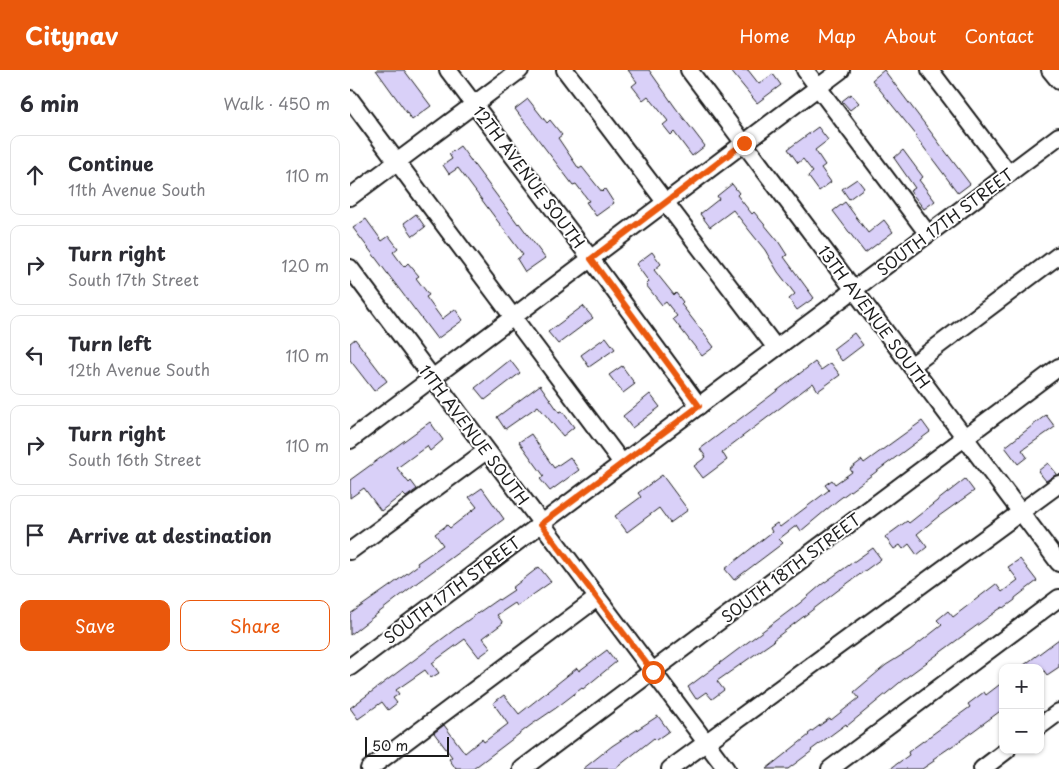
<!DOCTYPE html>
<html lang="en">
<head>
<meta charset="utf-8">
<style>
  :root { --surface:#fff; --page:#f7f7f7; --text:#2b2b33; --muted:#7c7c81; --line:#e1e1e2; --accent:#ea580c }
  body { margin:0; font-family:"Playpen Sans",sans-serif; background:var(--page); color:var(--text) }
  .controls { position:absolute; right:15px; bottom:15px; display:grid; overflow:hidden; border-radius:10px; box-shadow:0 1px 4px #0004 }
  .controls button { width:45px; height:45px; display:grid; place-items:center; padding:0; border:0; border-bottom:1px solid var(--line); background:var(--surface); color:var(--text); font:25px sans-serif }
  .scale { position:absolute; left:15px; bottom:12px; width:84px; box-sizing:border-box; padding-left:5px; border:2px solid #1c1c1c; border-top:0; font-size:14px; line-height:18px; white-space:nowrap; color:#1c1c1c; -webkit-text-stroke:4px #fff; paint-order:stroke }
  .stop { position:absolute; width:15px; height:15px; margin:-11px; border:4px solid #ea580c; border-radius:50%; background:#fff }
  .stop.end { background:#ea580c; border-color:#fff; box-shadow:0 1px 5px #0008 }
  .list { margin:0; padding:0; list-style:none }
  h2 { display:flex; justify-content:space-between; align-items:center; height:65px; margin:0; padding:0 20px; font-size:21px }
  h2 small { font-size:16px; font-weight:400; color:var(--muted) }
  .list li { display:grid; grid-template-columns:32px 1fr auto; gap:15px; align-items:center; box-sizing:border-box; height:80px; margin:0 10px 10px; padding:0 10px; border:1px solid var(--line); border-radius:10px }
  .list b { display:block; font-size:19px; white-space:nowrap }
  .list p { margin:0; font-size:16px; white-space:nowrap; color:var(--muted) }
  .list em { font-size:16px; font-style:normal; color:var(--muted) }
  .actions { display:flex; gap:10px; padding:15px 20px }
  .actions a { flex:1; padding:11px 0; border:1px solid var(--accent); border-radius:10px; text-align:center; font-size:18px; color:var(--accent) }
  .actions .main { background:var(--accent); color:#fff }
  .icon { flex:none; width:28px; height:28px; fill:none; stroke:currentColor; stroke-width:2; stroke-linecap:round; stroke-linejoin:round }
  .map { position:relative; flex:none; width:709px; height:699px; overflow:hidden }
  header { display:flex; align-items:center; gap:30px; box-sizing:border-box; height:70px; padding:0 25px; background:var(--accent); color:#fff }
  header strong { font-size:24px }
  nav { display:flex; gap:28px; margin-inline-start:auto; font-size:18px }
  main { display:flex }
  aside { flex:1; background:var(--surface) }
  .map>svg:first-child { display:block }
  .building { fill:#d9d0f8; stroke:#1c1c1c }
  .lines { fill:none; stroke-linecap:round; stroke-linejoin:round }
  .minor-casing { stroke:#1c1c1c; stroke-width:20 }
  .minor { stroke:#fff; stroke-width:16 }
  .route { stroke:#ea580c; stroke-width:6 }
  .labels { text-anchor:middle; stroke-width:4; stroke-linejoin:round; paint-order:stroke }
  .street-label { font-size:16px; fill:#1c1c1c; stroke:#fff }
</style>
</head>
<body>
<header>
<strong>Citynav</strong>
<nav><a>Home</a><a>Map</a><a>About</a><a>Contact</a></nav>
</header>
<main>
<aside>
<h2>6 min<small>Walk · 450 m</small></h2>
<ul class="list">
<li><svg class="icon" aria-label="ahead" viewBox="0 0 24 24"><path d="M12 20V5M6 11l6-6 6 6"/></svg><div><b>Continue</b><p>11th Avenue South</p></div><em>110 m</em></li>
<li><svg class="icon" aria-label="right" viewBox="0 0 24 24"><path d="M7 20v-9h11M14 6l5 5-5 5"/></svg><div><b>Turn right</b><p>South 17th Street</p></div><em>120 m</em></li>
<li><svg class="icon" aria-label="left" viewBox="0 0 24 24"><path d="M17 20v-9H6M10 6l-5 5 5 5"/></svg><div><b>Turn left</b><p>12th Avenue South</p></div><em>110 m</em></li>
<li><svg class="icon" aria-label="right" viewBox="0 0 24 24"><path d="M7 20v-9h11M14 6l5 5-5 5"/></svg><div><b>Turn right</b><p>South 16th Street</p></div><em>110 m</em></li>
<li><svg class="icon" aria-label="arrive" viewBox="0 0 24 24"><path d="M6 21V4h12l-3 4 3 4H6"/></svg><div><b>Arrive at destination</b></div></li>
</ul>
<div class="actions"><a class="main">Save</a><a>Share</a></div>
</aside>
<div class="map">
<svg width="709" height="699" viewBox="0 0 709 699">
  <rect width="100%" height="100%" fill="#fff"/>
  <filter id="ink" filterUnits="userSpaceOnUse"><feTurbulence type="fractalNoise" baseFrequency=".02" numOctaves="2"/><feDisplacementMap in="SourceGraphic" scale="10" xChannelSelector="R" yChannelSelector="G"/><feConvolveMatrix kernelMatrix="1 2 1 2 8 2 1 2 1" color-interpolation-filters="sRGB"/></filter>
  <g filter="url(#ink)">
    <g class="building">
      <polygon points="26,0 54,0 81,36 62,50"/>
      <polygon points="278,0 299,0 325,37 355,76 342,86 324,62 321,65 313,55 318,51 298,26 293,30 282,16 287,12"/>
      <polygon points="380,0 398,0 409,14 423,4 431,15 407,33"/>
      <polygon points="534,0 620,114 608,123 566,67 567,66 522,10"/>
      <polygon points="501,24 509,33 500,40 492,31"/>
      <polygon points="178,29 197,53 200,50 212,65 208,68 229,99 232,97 252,122 255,119 264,133 246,146 236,132 239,131 226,114 223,115 165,39"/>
      <polygon points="468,57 478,70 465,80 475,95 471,98 481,112 469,121 458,106 463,102 453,89 448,93 438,79"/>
      <polygon points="110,76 168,154 169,153 195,188 175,202 167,189 173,185 108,98 99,104 93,95 102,89 99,84"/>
      <polygon points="553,80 573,107 569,110 585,131 574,139 560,121 565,118 544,88"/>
      <polygon points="507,109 514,118 499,129 492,119"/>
      <polygon points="382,114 389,123 387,125 402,144 404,142 428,171 437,185 434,187 464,228 447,240 439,229 445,224 428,202 415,180 383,140 360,157 350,144 369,129 367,126"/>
      <polygon points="495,132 518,163 534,150 543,162 515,183 483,141"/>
      <polygon points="66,144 75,157 63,166 54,153"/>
      <polygon points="16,149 32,171 39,166 48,178 43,182 54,197 58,193 69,206 66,208 79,225 76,227 92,249 105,239 113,250 87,269 3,158"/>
      <polygon points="302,182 311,194 304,200 324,225 326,223 333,232 331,234 364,277 352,286 323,249 327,246 316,232 312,235 296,215 299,212 286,194"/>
      <polygon points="233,236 243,248 208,274 198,262"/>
      <polygon points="504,263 513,275 492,291 483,279"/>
      <polygon points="256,267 265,279 239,297 231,285"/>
      <polygon points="5,269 37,311 24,321 0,290 0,273"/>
      <polygon points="160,290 170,303 135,330 125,318"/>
      <polygon points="465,292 471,300 481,293 490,305 468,321 463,313 372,382 377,390 353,408 344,396 356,387 350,379"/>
      <polygon points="272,296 285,314 273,323 259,305"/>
      <polygon points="190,315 209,342 212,341 224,357 213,366 188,336 155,359 147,347"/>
      <polygon points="300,324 310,337 282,358 273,346"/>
      <polygon points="696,345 705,357 672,380 677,387 668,394 655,377"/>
      <polygon points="572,351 580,362 488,430 451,461 447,455 429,469 433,473 384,510 375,499 422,462 420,458 427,453 430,457 479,420 475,415 482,410 485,414 502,402 500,399 512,390 514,393"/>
      <polygon points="80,352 93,370 80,381 77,376 47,398 59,413 61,411 67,419 56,427 53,424 31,441 14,418 0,428 0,410"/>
      <polygon points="181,364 204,398 220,387 229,400 200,421 190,409 194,406 169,372"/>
      <polygon points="698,393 707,404 696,411 688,401"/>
      <polygon points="312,405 338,440 320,453 309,438 277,462 265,446 291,427 288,423"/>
      <polygon points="615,409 624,421 589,446 567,464 577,477 567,485 559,474 553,479 550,475 544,479 535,467 557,451 559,453"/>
      <polygon points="132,418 154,449 68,512 0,565 0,544 40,516 68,495 67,493 93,475 85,464 97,455 100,458 127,437 119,427"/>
      <polygon points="523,478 531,489 487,521 423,570 424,571 367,611 374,620 362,629 356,622 346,629 338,617 450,533 471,515"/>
      <polygon points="670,489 687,511 665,528 665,530 654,538 653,537 648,540 554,609 497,656 496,654 461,680 462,681 438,699 416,699 459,665 458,664 480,648 481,650 509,628 504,622 536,595 560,580 592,555 587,550 598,541 603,547 646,514 652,522 668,510 658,497"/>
      <polygon points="189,497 201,512 167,536 165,533 147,545 153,553 133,568 141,578 129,587 115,569 82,593 89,603 81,608 75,600 46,620 49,624 43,628 47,633 38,640 32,632 8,649 0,638 104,560 148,529 149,530 164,520 162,518"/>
      <polygon points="709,569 709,597 697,605 692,598 670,598"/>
      <polygon points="257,580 266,592 233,619 232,618 206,638 181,655 123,699 106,699 99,689 102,687 84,663 94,655 115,683 132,669 134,672 158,654 143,633 154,625 169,644 227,598 229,601"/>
      <polygon points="653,612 653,639 611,670 583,689 584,691 572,699 540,699 559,685 558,682 620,637 618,634 634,622 636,625"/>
      <polygon points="308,646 319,661 306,670 304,668 265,699 233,699 262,676"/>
    </g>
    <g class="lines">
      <defs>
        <g id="minor">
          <polyline points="98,0 241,189 349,336"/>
          <polyline points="215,0 426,278"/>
          <polyline points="339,0 709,493"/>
          <polyline points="455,0 578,164"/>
          <polyline points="580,0 659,104"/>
          <polyline points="700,0 709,11"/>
          <polyline points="0,29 272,393"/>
          <polyline points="0,127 170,0"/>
          <polyline points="0,198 376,699"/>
          <polyline points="561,296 709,185"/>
          <polyline points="0,370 491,0"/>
          <polyline points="0,481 136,381"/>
          <polyline points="0,597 709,66"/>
          <polyline points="690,656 709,642"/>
          <polyline points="19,699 247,528"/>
          <polyline points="172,699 709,297"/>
          <polyline points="320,699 709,414"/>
          <polyline points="480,699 709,528"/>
          <polyline points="632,699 657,680"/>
        </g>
      </defs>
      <use href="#minor" class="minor-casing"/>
      <use href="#minor" class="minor"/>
    </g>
  </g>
  <g class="lines" filter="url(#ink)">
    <polyline class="route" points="303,602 191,454 349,336 241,189 394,73"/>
  </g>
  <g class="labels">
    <g class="street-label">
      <text transform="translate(179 107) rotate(53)" y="6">12TH AVENUE SOUTH</text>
      <text transform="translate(595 152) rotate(-37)" y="6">SOUTH 17TH STREET</text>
      <text transform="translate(524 247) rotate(53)" y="6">13TH AVENUE SOUTH</text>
      <text transform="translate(124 365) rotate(53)" y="6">11TH AVENUE SOUTH</text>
      <text transform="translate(441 498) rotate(-37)" y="6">SOUTH 18TH STREET</text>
      <text transform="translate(102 520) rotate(-37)" y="6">SOUTH 17TH STREET</text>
    </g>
  </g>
</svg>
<div class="controls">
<button>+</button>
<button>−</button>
</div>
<div class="scale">50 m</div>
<div class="stop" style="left:303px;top:602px"></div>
<div class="stop end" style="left:394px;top:73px"></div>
</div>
</main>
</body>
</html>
